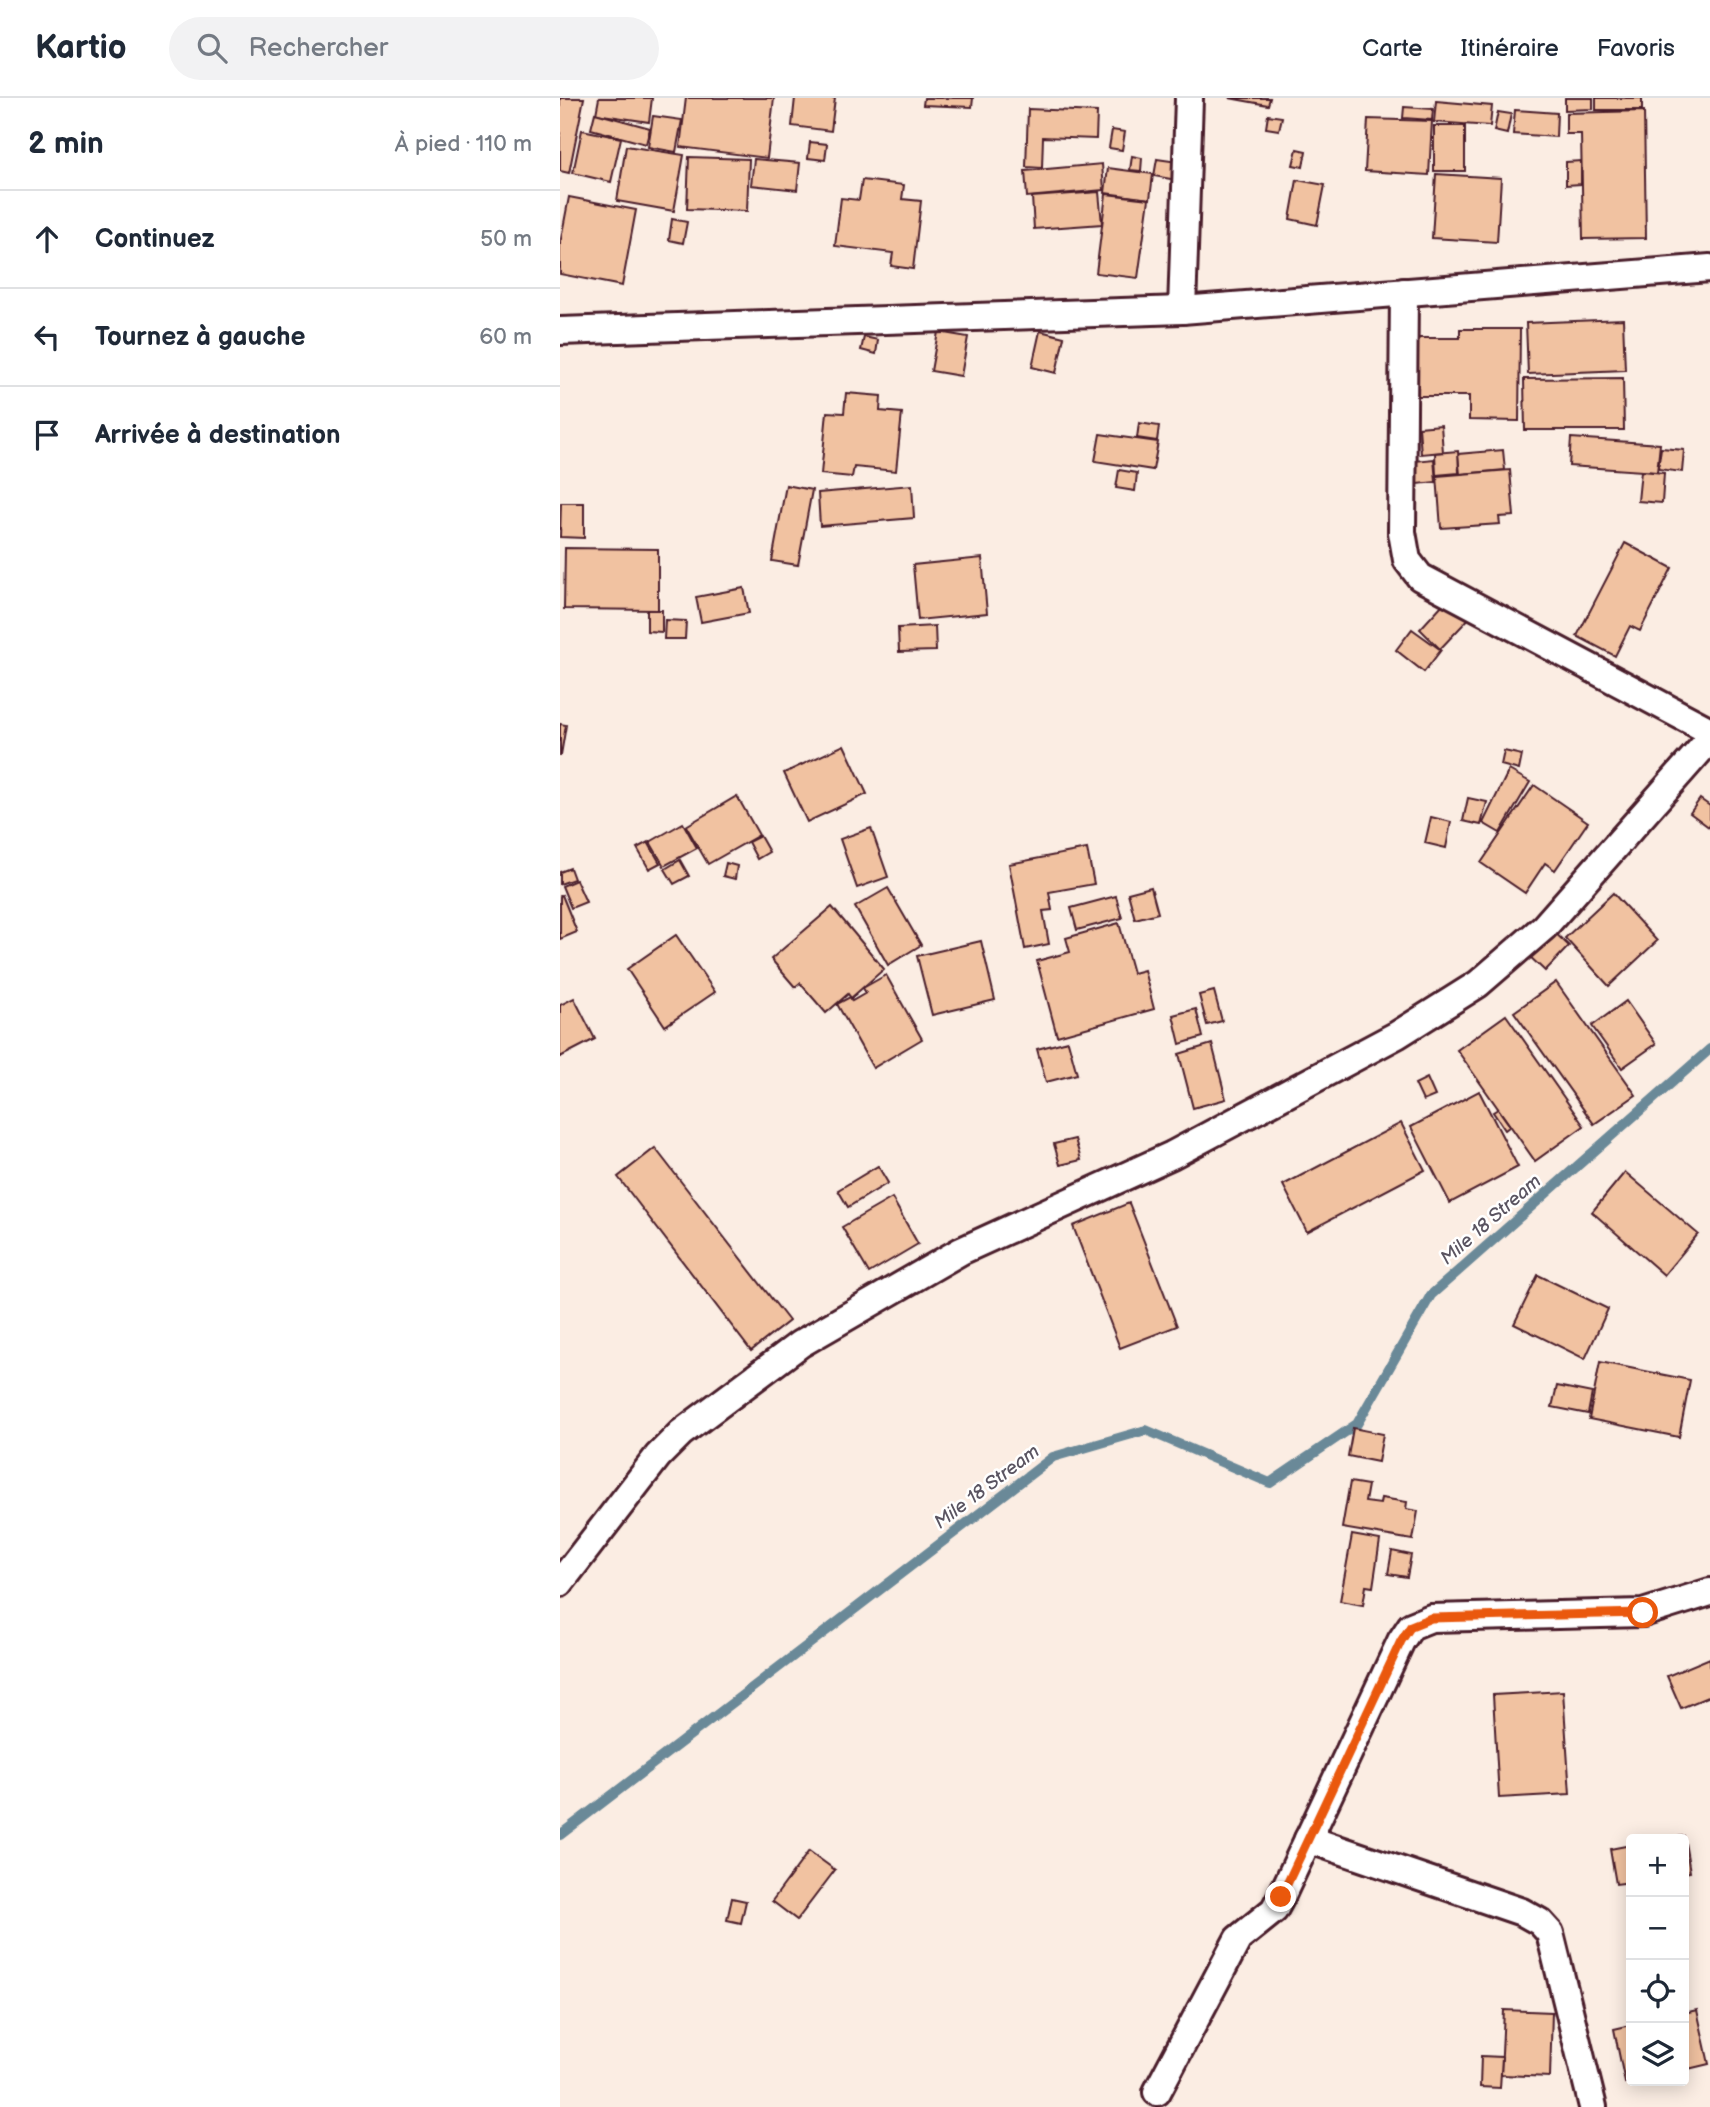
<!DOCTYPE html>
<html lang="fr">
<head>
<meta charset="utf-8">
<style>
  :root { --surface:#fff; --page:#f2f2f3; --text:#1f2937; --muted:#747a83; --line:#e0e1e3 }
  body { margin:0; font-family:"Balsamiq Sans",sans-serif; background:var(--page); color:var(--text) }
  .controls { position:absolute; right:21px; bottom:21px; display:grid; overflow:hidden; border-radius:7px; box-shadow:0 4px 18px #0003 }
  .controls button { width:63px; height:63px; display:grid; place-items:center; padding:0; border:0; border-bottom:2px solid var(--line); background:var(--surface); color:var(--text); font:35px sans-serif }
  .stop { position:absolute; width:21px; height:21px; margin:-16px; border:5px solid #ea580c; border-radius:50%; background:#fff }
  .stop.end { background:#ea580c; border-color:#fff; box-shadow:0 2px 7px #0008 }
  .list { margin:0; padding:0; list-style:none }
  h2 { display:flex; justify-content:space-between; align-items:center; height:91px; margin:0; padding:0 28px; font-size:30px }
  h2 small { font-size:23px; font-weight:400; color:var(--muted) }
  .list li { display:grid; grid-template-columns:46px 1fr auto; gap:21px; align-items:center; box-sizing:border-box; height:98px; padding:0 28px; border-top:2px solid var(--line) }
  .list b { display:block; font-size:26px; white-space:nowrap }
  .list em { font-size:23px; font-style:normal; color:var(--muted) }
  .icon { flex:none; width:38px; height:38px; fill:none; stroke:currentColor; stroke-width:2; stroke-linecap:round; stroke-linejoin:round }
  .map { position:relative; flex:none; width:1150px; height:2009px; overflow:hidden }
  header { display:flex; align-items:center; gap:42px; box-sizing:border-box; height:98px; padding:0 35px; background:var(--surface); border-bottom:2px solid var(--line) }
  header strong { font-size:33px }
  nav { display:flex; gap:38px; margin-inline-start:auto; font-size:24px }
  .search { width:490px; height:63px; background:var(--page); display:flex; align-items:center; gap:18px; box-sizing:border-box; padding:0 24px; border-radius:38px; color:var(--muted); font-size:26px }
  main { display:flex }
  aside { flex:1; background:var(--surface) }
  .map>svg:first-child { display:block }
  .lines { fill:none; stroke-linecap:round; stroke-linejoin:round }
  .stream { stroke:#6b8998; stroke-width:10 }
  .building { fill:#f1c2a1; stroke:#4a1f2b; stroke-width:2 }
  .minor-casing { stroke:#4a1f2b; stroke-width:32 }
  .minor { stroke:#fff; stroke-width:26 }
  .route { stroke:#ea580c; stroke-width:9 }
  .labels { text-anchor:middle; stroke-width:5; stroke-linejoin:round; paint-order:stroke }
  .water-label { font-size:19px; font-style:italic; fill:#5a5461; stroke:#fff }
</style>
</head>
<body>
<header>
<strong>Kartio</strong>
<div class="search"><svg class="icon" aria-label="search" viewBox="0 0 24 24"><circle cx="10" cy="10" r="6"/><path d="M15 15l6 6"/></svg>Rechercher</div>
<nav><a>Carte</a><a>Itinéraire</a><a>Favoris</a></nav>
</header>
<main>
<aside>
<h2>2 min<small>À pied · 110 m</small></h2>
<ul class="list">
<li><svg class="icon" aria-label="ahead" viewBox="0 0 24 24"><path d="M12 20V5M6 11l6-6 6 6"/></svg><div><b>Continuez</b></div><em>50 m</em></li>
<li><svg class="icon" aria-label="left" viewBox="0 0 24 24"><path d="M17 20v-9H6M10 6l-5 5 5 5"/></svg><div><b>Tournez à gauche</b></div><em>60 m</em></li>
<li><svg class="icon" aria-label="arrive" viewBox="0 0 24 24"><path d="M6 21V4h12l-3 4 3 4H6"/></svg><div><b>Arrivée à destination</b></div></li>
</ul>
</aside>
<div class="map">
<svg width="1150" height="2009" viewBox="0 0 1150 2009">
  <rect width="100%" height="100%" fill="#fbede3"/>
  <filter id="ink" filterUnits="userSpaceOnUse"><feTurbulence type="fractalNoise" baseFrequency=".0143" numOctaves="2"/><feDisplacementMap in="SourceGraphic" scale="14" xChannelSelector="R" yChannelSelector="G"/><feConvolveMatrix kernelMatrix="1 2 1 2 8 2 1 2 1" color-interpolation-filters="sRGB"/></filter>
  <g filter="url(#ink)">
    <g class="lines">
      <polyline class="stream" points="0,1737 493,1359 586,1332 710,1385 797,1326 871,1197 1150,951"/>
    </g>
    <g class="building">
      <polygon points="0,0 24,0 9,75 0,73"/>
      <polygon points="39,0 92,0 89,24 36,16"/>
      <polygon points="126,0 214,0 207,60 120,49"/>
      <polygon points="235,0 275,0 271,33 232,28"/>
      <polygon points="364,0 413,0 412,9 363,7"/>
      <polygon points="669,0 710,0 708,7"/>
      <polygon points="1005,0 1033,0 1033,11 1005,12"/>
      <rect x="1036" y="0" width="46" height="12"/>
      <polygon points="876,3 932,8 930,28 874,24"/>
      <polygon points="844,9 873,11 872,22 843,20"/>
      <polygon points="468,11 537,14 536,41 483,39 482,70 466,69"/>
      <polygon points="955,12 997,15 996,39 953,36"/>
      <polygon points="1084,13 1086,140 1023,141 1021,36 1006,36 1006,15"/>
      <polygon points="938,14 951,16 947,36 934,33"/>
      <polygon points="35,15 90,30 86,46 31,31"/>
      <polygon points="708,17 722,19 719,32 706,30"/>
      <polygon points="93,18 122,22 116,54 88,49"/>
      <polygon points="808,21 872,23 869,77 805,73"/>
      <rect x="874" y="28" width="31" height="45"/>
      <polygon points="22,32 61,40 51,84 13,75"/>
      <polygon points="552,32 565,34 562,52 549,50"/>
      <polygon points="250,44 267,46 265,62 248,60"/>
      <polygon points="66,48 124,57 114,113 57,103"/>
      <polygon points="737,51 746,53 743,69 733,67"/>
      <polygon points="572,58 582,60 581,73 570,72"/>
      <polygon points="129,59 189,61 187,113 127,111"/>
      <polygon points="194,61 240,65 237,92 191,87"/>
      <polygon points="597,61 625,65 622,83 594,78"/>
      <polygon points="1021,63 1021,86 1006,87 1006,64"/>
      <polygon points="542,66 544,92 467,99 465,73"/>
      <polygon points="548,70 593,76 590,101 545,95"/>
      <polygon points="876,76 941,80 937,144 872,140"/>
      <polygon points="302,82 344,87 342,101 361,103 353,171 331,168 333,155 275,148 281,100 299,102"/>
      <polygon points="737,82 765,87 757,127 730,121"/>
      <polygon points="539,94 542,126 474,131 472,99"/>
      <polygon points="546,96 589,101 578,180 536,175"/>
      <polygon points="9,99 76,112 62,188 0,176 0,146"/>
      <polygon points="112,121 127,124 123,145 109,142"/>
      <polygon points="1063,221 1065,272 968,276 966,225"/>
      <polygon points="900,231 960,231 959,323 909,322 909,298 857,298 857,240 900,240"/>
      <polygon points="480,233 504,239 496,275 472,269"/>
      <polygon points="378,234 408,239 401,278 371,273"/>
      <polygon points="304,239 318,242 316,256 301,252"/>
      <polygon points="1063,280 1064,332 965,332 964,281"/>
      <polygon points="286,295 321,298 320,313 342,315 336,373 294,369 292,379 261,376 267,314 284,315"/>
      <polygon points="579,325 599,328 597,343 577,340"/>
      <polygon points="881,327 883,354 861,356 859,329"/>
      <polygon points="540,336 598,344 593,372 535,363"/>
      <polygon points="1011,340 1100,346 1097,374 1009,368"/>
      <polygon points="1101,350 1124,352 1122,374 1098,371"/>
      <polygon points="943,352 945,372 900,376 898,356"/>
      <polygon points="898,353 899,375 876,377 875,355"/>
      <polygon points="874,361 876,384 857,386 855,363"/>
      <polygon points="559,372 577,375 575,393 556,390"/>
      <polygon points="950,372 954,418 939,419 940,426 881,430 877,378"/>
      <polygon points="1081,373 1104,375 1102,405 1078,403"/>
      <polygon points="226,387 252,392 238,467 212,463"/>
      <polygon points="352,387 354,420 260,428 258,395"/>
      <polygon points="1,405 24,405 24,440 0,439"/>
      <polygon points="1065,445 1112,470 1080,533 1070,528 1055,558 1017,538"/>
      <polygon points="5,450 98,451 98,512 4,511"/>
      <polygon points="422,460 427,515 358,522 353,467"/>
      <polygon points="184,490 189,515 141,524 136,499"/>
      <polygon points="893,495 914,515 880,551 860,531"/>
      <polygon points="87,512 102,512 102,534 87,533"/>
      <polygon points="105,522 126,523 125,541 104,541"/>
      <polygon points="375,528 376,553 339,554 338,530"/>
      <polygon points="852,531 881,552 864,574 836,552"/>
      <polygon points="0,626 6,627 1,657 0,657"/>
      <polygon points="284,647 307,696 247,724 224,675"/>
      <polygon points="944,653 962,657 959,672 941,667"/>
      <polygon points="949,672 970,684 940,735 923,725"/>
      <polygon points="974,687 1028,724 995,772 985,765 965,795 921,765"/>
      <polygon points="177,698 199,737 148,766 126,728"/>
      <polygon points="908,700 927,704 921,727 903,723"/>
      <polygon points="1140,701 1150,708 1150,730 1130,715"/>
      <polygon points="871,719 891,724 886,750 865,745"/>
      <polygon points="123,725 137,750 104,768 90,744"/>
      <polygon points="311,730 328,779 297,790 280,741"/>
      <polygon points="200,738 209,754 197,761 188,744"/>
      <polygon points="88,744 100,765 89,771 77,750"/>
      <polygon points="527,751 534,786 489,794 492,812 483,813 489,846 465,851 449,766"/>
      <polygon points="120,762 129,778 114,786 105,771"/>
      <polygon points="166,765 177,768 175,781 163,778"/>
      <polygon points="10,770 14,781 0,786 0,774"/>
      <polygon points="16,782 26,804 11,810 2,788"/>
      <polygon points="591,789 598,815 575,821 568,795"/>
      <polygon points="328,790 361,847 328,867 295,809"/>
      <polygon points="1053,795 1097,843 1049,888 1005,840"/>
      <polygon points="2,797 17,834 0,841 0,798"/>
      <polygon points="556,798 562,820 517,832 511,810"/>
      <polygon points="272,809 324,871 291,900 288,896 266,915 240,885 235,889 211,861"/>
      <polygon points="559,825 573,875 584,872 594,911 497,938 477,863 510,854 506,840"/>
      <polygon points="991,831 1009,848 985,873 967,856"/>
      <polygon points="116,837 155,894 105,928 67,871"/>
      <polygon points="421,843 435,902 372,917 357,858"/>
      <polygon points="326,877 362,941 313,970 277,906 290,899 292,903 306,895 303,890"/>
      <polygon points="996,884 1076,997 1034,1026 954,914"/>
      <polygon points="654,893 662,923 647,927 639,897"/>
      <polygon points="14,900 35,941 0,959 0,907"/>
      <polygon points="1066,903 1096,946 1062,970 1032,928"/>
      <polygon points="636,911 643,939 620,946 613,917"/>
      <polygon points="946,917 1024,1028 975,1063 897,952"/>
      <polygon points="508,943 517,976 486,984 477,951"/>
      <polygon points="652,946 666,1001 633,1010 619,956"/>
      <polygon points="867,980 875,998 863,1003 855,986"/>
      <polygon points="919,993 958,1069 890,1105 851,1029"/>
      <polygon points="938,1011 950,1028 945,1032 933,1014"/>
      <polygon points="841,1025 865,1072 747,1134 723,1087"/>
      <polygon points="515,1041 521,1062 500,1067 494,1046"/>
      <polygon points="95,1050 229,1223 191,1253 58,1079"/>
      <polygon points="318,1068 328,1085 288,1109 278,1092"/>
      <polygon points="1065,1074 1138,1136 1104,1177 1032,1114"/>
      <polygon points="332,1100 358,1146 309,1175 282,1129"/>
      <polygon points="569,1105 617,1228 560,1250 513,1128"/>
      <polygon points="978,1177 1048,1211 1025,1261 954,1226"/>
      <polygon points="1040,1264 1130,1282 1119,1339 1029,1321"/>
      <polygon points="997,1288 1032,1295 1028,1316 992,1309"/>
      <polygon points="793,1330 823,1336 818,1364 788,1358"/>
      <polygon points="790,1384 808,1387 805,1404 820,1406 821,1400 847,1404 846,1411 858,1413 853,1442 782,1430"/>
      <polygon points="792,1437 820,1442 813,1489 806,1488 803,1507 780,1503"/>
      <polygon points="832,1453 851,1457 847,1479 828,1476"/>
      <polygon points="1150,1560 1150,1598 1121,1610 1107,1578"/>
      <polygon points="1003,1593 1010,1696 939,1700 933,1597"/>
      <polygon points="1124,1738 1130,1774 1124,1775 1124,1741 1106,1741"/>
      <polygon points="1071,1747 1071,1784 1056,1786 1050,1751"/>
      <polygon points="249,1753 275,1772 237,1822 212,1803"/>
      <polygon points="172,1800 186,1803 181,1825 167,1822"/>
      <polygon points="944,1912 992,1914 990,1979 941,1977"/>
      <polygon points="1137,1912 1149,1966 1124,1972 1124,1915"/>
      <polygon points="1071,1927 1071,1983 1075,1983 1065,1985 1054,1931"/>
      <polygon points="921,1958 942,1959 940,1990 920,1989"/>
    </g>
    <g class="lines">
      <defs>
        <g id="minor">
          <polyline points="844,194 842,434 847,462 860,479 1150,633"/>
          <polyline points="622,212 629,0"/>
          <polyline points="0,233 622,212 1150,170"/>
          <polyline points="0,1485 98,1358 121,1335 240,1246 401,1153 612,1057 837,937 918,886 984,829 1150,641"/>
          <polyline points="748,1741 962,1814 980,1824 990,1835 1033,2009"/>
          <polyline points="597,1994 678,1841 714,1812 721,1799 841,1543 851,1528 871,1520 1083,1515 1150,1494"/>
        </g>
      </defs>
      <use href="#minor" class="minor-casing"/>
      <use href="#minor" class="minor"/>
    </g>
  </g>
  <g class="lines" filter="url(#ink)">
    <polyline class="route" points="721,1799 841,1543 851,1528 871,1520 1083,1515"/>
  </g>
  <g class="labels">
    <g class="water-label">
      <text transform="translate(930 1121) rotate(-41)" y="7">Mile 18 Stream</text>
      <text transform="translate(426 1388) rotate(-37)" y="7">Mile 18 Stream</text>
    </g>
  </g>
</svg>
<div class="controls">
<button>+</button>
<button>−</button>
<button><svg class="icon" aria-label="locate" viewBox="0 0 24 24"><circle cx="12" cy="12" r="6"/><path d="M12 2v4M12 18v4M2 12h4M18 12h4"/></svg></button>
<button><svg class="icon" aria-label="layers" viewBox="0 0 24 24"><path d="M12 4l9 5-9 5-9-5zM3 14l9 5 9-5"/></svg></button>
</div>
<div class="stop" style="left:1083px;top:1515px"></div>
<div class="stop end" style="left:721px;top:1799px"></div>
</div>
</main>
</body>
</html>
